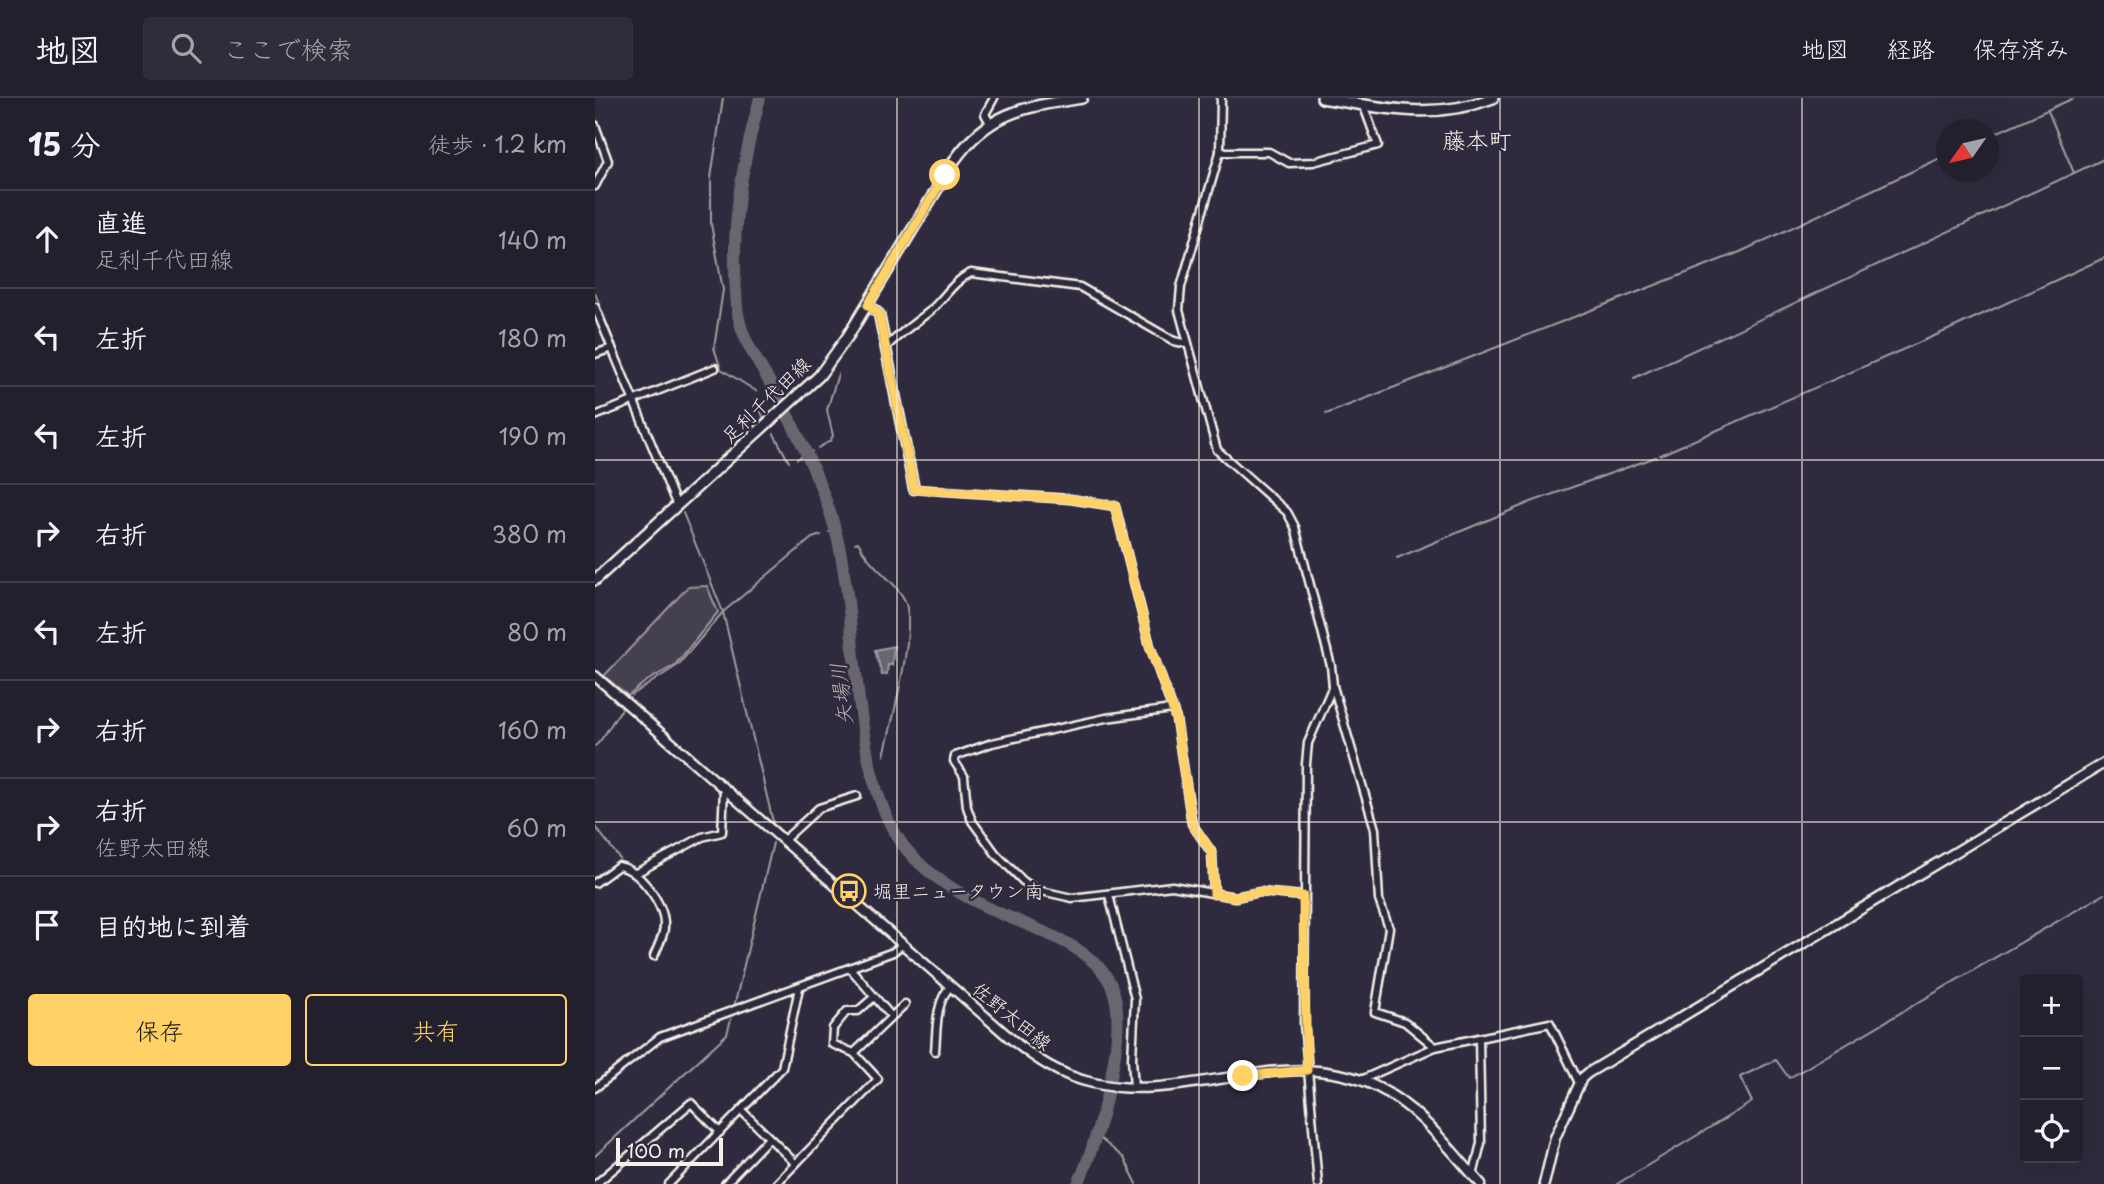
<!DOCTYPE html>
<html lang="ja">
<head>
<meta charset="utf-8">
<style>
  :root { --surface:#23202e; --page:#2f2d3a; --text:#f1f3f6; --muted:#a3a3aa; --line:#403e4a; --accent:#ffd166 }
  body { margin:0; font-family:"Playpen Sans","Klee One",sans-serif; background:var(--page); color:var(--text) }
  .controls { position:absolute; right:21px; bottom:21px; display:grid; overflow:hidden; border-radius:7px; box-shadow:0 7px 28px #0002 }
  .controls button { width:63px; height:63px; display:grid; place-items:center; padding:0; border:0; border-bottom:2px solid var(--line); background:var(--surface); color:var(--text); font:35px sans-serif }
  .compass { position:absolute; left:1341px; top:21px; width:63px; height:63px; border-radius:50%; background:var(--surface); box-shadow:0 7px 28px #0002; rotate:236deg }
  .scale { position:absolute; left:21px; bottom:18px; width:107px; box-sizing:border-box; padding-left:7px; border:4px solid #f4f1e8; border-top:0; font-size:19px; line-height:24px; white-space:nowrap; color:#f4f1e8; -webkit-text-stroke:5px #2f2a3d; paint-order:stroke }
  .stop { position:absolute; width:21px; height:21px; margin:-16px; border:5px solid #ffd166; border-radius:50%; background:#fff }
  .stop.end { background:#ffd166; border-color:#fff; box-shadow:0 2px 7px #0008 }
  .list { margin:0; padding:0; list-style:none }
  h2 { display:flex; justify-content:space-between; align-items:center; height:91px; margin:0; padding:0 28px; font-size:30px }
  h2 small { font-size:23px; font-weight:400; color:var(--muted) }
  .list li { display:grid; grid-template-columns:46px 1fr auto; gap:21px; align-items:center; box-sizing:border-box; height:98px; padding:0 28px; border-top:2px solid var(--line) }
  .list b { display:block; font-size:26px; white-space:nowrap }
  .list p { margin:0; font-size:23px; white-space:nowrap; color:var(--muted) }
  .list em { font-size:23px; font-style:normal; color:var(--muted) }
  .actions { display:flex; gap:14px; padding:21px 28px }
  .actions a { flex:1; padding:16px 0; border:2px solid var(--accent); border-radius:7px; text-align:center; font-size:24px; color:var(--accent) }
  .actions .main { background:var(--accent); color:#111 }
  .icon { flex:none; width:38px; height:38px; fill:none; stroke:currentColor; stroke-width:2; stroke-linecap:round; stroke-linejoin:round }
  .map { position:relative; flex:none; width:1509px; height:1086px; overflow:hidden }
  header { display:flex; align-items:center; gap:42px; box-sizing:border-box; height:98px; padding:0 35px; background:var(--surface); border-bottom:2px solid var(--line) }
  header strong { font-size:33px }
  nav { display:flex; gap:38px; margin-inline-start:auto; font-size:24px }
  .search { width:490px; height:63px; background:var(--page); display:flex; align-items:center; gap:18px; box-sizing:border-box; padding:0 24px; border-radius:7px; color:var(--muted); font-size:26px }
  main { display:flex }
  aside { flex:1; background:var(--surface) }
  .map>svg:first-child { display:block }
  .green { fill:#454050; stroke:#9c989c; stroke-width:2 }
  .water { fill:#6a6670; stroke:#a19ea0; stroke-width:2 }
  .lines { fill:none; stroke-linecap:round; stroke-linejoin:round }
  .stream { stroke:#a19ea0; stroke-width:2 }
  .river { stroke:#6a6670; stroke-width:12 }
  .street-casing { stroke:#f4f1e8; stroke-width:11 }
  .secondary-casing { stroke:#f4f1e8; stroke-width:13 }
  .primary-casing { stroke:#f4f1e8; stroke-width:14 }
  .street { stroke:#2f2a3d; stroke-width:6 }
  .secondary { stroke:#2f2a3d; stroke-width:8 }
  .primary { stroke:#2f2a3d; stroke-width:9 }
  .route { stroke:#ffd166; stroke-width:9 }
  .grid { fill:none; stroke:#f4f1e8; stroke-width:2; stroke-opacity:0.55 }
  .labels { text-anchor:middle; stroke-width:5; stroke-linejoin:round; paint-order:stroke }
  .street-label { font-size:19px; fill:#f4f1e8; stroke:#2f2a3d }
  .poi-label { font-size:19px; fill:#f4f1e8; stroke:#2f2a3d; text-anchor:start }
  .water-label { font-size:21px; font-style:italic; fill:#b6b2b2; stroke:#2f2a3d }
  .quarter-label { font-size:23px; fill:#f4f1e8; stroke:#2f2a3d }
</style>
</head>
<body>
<header>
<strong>地図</strong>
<div class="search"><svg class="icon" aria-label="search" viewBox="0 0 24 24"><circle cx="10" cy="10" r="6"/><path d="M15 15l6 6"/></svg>ここで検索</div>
<nav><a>地図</a><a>経路</a><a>保存済み</a></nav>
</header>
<main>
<aside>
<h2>15 分<small>徒歩 · 1.2 km</small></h2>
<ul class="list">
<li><svg class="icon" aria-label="ahead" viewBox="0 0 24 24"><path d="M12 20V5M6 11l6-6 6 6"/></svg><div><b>直進</b><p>足利千代田線</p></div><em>140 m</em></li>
<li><svg class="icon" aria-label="left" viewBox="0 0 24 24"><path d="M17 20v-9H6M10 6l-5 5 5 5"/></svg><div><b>左折</b></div><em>180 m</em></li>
<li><svg class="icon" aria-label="left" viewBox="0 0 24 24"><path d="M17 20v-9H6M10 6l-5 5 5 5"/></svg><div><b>左折</b></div><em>190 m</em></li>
<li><svg class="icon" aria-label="right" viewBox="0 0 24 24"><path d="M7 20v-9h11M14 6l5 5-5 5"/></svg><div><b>右折</b></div><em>380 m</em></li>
<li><svg class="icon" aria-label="left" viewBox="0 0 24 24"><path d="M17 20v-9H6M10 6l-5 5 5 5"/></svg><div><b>左折</b></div><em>80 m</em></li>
<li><svg class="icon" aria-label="right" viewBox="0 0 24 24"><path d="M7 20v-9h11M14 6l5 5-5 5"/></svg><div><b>右折</b></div><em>160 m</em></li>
<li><svg class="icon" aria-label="right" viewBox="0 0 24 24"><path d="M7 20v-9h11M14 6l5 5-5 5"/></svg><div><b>右折</b><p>佐野太田線</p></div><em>60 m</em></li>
<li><svg class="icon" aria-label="arrive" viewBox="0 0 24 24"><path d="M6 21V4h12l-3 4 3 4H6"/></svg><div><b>目的地に到着</b></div></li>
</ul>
<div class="actions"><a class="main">保存</a><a>共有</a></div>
</aside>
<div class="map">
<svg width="1509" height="1086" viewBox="0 0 1509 1086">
  <rect width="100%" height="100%" fill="#2f2a3d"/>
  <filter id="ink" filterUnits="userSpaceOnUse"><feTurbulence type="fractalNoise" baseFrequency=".0143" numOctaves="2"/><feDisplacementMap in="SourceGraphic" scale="14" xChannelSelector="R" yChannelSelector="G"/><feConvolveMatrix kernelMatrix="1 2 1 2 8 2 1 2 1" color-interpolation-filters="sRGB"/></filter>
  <g filter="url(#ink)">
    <polygon class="green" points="112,488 123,514 80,567 50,584 33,598 9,578 93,489"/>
    <polygon class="water" points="299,548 297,567 293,567 292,576 287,577 280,552"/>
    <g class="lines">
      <g class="stream">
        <polyline points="128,0 116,80 116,126 128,192 119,250 126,271 161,293"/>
        <polyline points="1453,13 1479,75"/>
        <polyline points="1394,38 1479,0"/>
        <polyline points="0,195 40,298"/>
        <polyline points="1039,280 1509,61"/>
        <polyline points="161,301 168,319"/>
        <polyline points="731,316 1145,154 1352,57"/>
        <polyline points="179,336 194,364"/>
        <polyline points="223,350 235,343 238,338 232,312 243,276"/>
        <polyline points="1065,357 1353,232 1509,160"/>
        <polyline points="202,361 217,353"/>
        <polyline points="88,415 128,514 178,724"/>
        <polyline points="234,434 241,432"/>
        <path d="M260 445 263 444C275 470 301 482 310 503 322 532 296 626 289 658"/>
        <polyline points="244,449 249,447"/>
        <polyline points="802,460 936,404 1061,359"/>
        <polyline points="37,597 83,567 128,514 217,440 226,437"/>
        <path d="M0 648C9 642 17 622 27 611"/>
        <polyline points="0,728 25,761"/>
        <polyline points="139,909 178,745"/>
        <polyline points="502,1038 529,1060 542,1086"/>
        <polyline points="0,1058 132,936 136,921"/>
        <polyline points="1022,1086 1157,1004 1145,979 1181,962 1194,980 1509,796"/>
      </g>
      <path class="river" d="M165 0C145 75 135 131 142 209 145 238 160 259 174 283 200 329 226 380 240 431 265 521 254 681 311 751 335 780 368 798 402 814 439 831 503 849 518 892 534 936 502 1045 483 1086"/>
      <defs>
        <g id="street">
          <polyline points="626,0 625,54 586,189 584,212 622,352 692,414 700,429 736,568 738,588 780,731 784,802 794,830 780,914 810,924 840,949"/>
          <polyline points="395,25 390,16 399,0"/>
          <polyline points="0,27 13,63 0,88"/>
          <polyline points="625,54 674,54 694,65 718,64 783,47 768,6"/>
          <polyline points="0,209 82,408"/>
          <path d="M291 249C305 235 320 225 335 213 349 201 358 183 376 175L485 189 579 243 593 246"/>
          <polyline points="0,256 17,250"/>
          <polyline points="0,318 120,270"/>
          <polyline points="319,391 475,401 520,408 555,548 581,621 597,726 617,755 619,796"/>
          <polyline points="577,611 511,620 397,645 360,658 359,663 369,678 372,709 377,723 401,756 428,783 442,792 477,800 577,788 640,799 665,794 708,798"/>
          <polyline points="188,743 224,710 262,698"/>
          <polyline points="41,775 107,739 127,734 129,691"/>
          <path d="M0 785 23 768C44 771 69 806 69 826 70 836 63 848 59 858"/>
          <polyline points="514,797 540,901 537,961 539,990"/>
          <polyline points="255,870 296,918"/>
          <path d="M340 953C342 932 340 903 356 888"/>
          <polyline points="259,955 237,946 238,930 252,913 263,913 278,900"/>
          <polyline points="766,982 840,949 884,940"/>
          <polyline points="0,990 65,939 298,854 307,847"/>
          <polyline points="146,1012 200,1065"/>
          <polyline points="878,1078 886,1045 884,940 955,925 985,987"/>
          <polyline points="1,1086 96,1005 125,1034"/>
          <polyline points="74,1086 187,970 204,890"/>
          <polyline points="130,1086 174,1040"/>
          <polyline points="181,1086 283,981 259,955 310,906"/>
          <polyline points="723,1086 709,926 711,666 713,645 738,588"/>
        </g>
        <g id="secondary">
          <polyline points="273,207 284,216 319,391"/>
          <path d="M0 578 415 940C440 961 466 978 498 985 592 1007 691 944 782 989 825 1010 854 1051 886 1086"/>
          <polyline points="949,1086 960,1040 987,980 993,975 1509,665"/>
        </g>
        <g id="primary">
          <path d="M727 0C788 10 838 23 898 0"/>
          <path d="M0 482 224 278 253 238 359 63C394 13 430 9 487 0"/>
        </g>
      </defs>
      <use href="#street" class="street-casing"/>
      <use href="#secondary" class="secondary-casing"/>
      <use href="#primary" class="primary-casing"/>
      <use href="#street" class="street"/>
      <use href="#secondary" class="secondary"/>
      <use href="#primary" class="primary"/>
    </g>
  </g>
  <g class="lines" filter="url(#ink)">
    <polyline class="route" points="350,77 273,207 284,216 319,391 475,401 520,408 555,548 581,621 597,726 617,754 619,796 640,799 665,794 708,798 712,972 648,978"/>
  </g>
  <path class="grid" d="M302 0V1086M604 0V1086M905 0V1086M1207 0V1086M0 362H1509M0 724H1509"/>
  <defs>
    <symbol id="bus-ring" viewBox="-11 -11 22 22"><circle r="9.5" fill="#2f2a3d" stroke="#ffd166" stroke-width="1.5"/><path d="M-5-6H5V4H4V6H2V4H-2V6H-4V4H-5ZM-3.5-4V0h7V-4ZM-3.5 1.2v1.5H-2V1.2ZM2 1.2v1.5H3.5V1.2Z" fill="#ffd166"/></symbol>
  </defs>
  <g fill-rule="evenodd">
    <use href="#bus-ring" x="235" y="774" width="38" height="38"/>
  </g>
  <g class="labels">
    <g class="street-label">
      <text transform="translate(171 302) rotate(-44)" y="7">足利千代田線</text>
      <text transform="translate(417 918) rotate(39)" y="7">佐野太田線</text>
    </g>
    <g class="poi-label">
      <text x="278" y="800">堀里ニュータウン南</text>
    </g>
    <g class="water-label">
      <text transform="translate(247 596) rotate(-97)" y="7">矢場川</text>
    </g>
    <g class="quarter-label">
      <text x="882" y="51">藤本町</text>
    </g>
  </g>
</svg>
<div class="controls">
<button>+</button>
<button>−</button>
<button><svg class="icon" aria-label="locate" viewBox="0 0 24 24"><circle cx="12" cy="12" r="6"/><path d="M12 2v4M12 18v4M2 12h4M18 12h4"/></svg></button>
</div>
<svg class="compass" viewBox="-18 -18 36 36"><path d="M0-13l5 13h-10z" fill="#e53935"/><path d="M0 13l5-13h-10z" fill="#a3a3aa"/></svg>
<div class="scale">100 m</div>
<div class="stop" style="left:350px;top:77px"></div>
<div class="stop end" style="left:648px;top:978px"></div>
</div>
</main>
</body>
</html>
